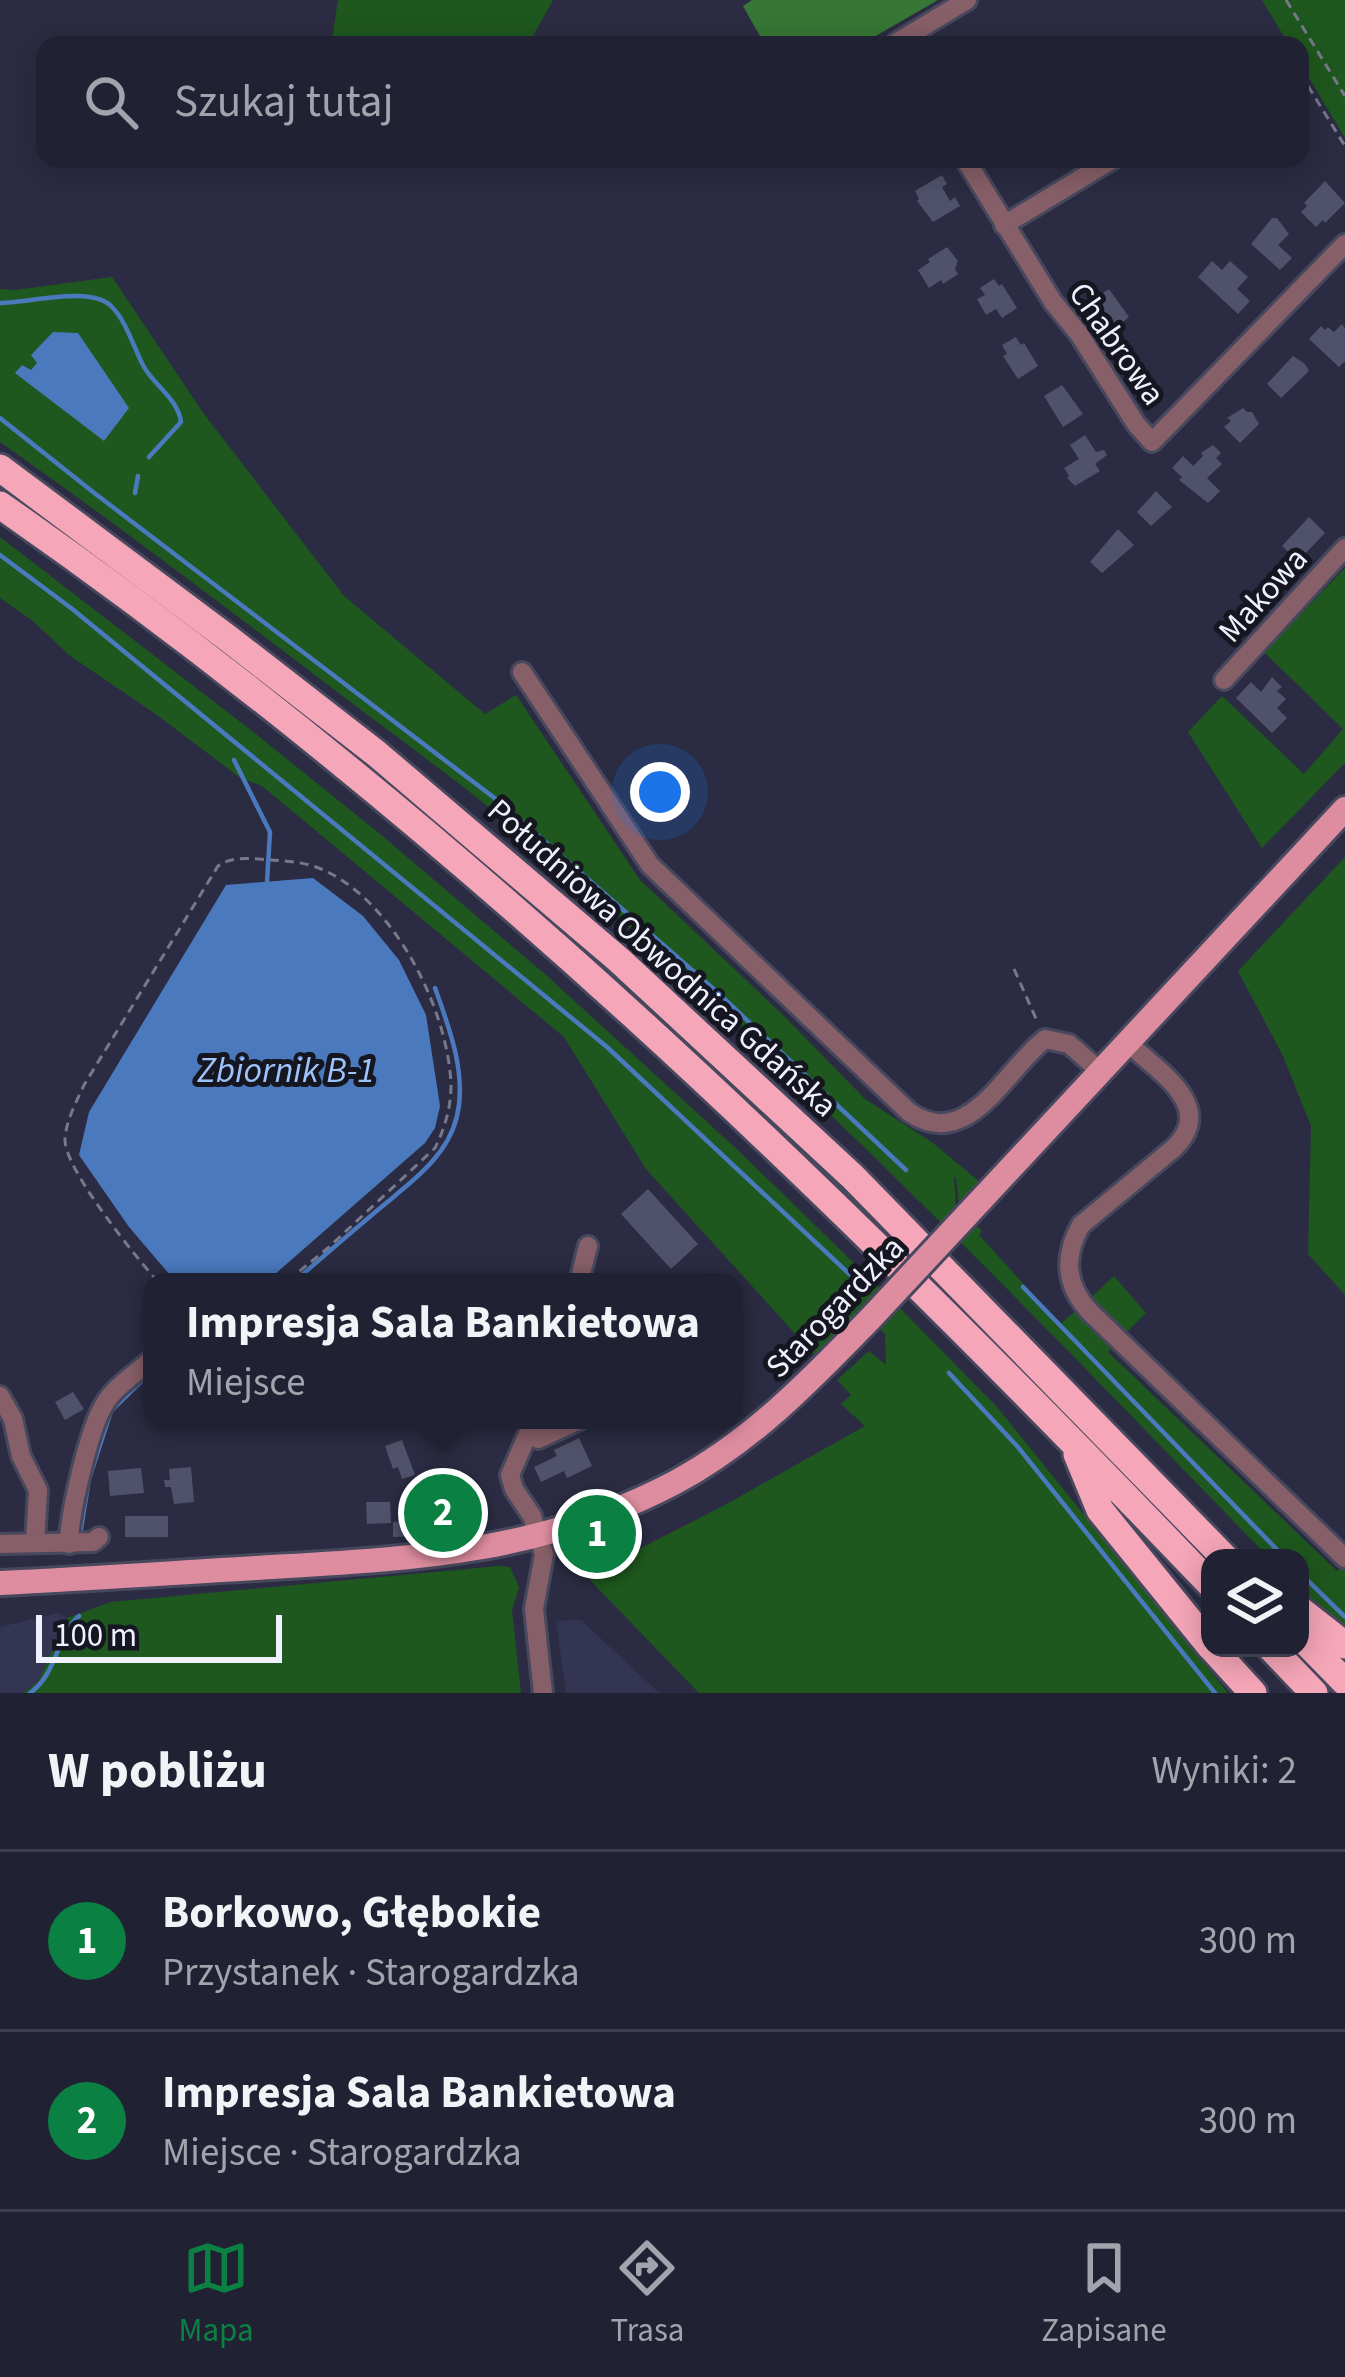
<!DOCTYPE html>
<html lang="pl">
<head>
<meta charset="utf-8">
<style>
  :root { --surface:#202132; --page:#2d2e3e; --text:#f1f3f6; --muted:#a2a3ac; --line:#3d3e4d; --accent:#0b8043 }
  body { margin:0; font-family:"Source Sans 3",sans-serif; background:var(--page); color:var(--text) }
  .controls { position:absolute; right:36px; bottom:36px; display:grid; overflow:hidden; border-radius:24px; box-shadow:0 6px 30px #0003 }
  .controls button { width:108px; height:108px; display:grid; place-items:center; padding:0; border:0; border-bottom:3px solid var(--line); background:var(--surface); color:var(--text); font:60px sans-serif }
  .scale { position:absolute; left:36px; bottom:30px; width:246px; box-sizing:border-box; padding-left:12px; border:6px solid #f0f1fe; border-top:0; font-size:33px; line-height:42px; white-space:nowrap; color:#f0f1fe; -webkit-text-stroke:9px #151620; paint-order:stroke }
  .you { position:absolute; left:660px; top:792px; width:42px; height:42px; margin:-30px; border:9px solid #fff; border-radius:50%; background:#1a73e8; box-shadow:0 0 0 18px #1a73e833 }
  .badge { display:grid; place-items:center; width:78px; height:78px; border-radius:50%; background:var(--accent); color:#fff; font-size:39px; font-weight:700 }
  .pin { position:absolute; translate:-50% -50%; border:6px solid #fff; box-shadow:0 3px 12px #0006 }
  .popup { position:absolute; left:143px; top:1273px; width:600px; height:156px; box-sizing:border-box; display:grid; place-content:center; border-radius:24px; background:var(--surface); filter:drop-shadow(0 3px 9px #0005); font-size:39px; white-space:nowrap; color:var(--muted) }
  .popup b { font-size:45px; color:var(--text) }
  .popup::after { content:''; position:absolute; left:50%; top:100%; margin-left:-24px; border:24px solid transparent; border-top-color:var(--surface) }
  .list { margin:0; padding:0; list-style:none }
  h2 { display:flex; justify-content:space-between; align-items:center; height:156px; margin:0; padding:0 48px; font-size:51px }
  h2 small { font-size:39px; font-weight:400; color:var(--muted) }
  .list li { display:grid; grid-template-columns:78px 1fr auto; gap:36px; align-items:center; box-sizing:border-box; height:180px; padding:0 48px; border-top:3px solid var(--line) }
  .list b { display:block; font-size:45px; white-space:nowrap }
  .list p { margin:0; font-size:39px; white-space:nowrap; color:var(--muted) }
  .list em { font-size:39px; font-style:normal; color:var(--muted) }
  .icon { flex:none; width:66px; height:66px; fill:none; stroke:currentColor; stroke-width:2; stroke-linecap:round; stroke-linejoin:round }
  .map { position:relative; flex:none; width:1345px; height:1693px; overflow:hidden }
  .search { position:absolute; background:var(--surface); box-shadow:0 6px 30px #0003; left:36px; right:36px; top:36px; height:132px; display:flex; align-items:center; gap:30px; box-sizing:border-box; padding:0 42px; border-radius:24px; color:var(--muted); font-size:45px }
  .sheet { height:516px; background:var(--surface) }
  nav { display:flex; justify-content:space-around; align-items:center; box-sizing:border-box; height:168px; border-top:3px solid var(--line); background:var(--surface); font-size:33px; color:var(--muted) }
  nav a { display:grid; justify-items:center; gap:6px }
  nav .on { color:var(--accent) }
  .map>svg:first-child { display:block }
  .built { fill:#343553 }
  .green { fill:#1e581e }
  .forest { fill:#367735 }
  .water { fill:#4a79be }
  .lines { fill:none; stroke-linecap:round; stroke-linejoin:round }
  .stream { stroke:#4a79be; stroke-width:4.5 }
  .building { fill:#50516b }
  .minor-casing { stroke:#47485d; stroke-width:24 }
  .major-casing { stroke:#47485d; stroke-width:30 }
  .highway-casing { stroke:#47485d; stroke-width:33 }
  .path { stroke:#77788b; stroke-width:3; stroke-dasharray:9 6; stroke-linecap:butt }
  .minor { stroke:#875f68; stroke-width:18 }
  .major { stroke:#de8da0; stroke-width:24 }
  .highway { stroke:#f5a6b8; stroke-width:27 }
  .major-bridge-casing { stroke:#47485d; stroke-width:30; stroke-linecap:butt }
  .major-bridge { stroke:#de8da0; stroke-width:24 }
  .labels { text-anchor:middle; stroke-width:10; stroke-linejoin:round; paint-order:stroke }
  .street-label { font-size:33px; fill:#f0f1fe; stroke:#151620 }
  .water-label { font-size:36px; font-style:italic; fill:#9dc3fb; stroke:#151620 }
</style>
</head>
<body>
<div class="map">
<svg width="1345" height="1693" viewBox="0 0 1345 1693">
  <rect width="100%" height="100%" fill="#2b2c43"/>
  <g class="built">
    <polygon points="59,1613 67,1618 38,1683 23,1693 0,1693 0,1627"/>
    <polygon points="581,1620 659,1693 566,1693 556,1621"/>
  </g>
  <g class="green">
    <polygon points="338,0 553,0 528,45 331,45"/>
    <polygon points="1262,0 1345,0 1345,138 1300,63 1300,45 1289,45"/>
    <path d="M112 277 204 414 344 596 485 714 516 695 640 880 782 1014 865 1099 933 1143 981 1183 959 1206 956 1178 954 1177 956 1207 982 1231 979 1235 1060 1324 1079 1308 1116 1343 1108 1352 1337 1571 1343 1566 1345 1567V1631L1300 1589V1558H1269C1024 1304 778 1049 507 822 449 774 387 730 328 685 219 602 111 520 0 442V289L15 290Z"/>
    <polygon points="0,480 74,533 477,849 783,1124 1210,1558 1210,1570 776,1132 0,494"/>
    <polygon points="0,537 252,731 380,834 546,975 741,1153 894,1302 997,1407 1228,1693 699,1693 586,1576 723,1506 865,1426 841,1404 851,1395 837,1380 869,1351 886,1365 885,1334 861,1312 818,1359 646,1169 564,1037 262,786 239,777 157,715 69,655 33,621 0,598"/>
    <polygon points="1345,568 1345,763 1262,848 1188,732 1222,696 1304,774 1343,729 1264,652"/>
    <polygon points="1345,857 1345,1295 1308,1254 1311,1126 1283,1056 1238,971"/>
    <polygon points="1114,1276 1146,1313 1124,1335 1088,1300"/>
    <polygon points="499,1566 510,1567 519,1587 512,1610 521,1693 23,1693 38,1682 67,1618 111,1602"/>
  </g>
  <polygon class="forest" points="752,0 938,0 860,45 765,45 743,6"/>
  <g class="water">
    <polygon points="53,332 78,333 129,408 104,441 15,373 22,365 31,370 37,363 31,355"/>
    <polygon points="313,878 363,916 399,960 426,1015 440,1106 435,1128 425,1143 266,1282 176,1282 129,1227 79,1155 89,1112 226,885"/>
  </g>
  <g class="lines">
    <g class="stream">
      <path d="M0 303C29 303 92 285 112 307 127 322 134 349 144 367 155 386 178 399 181 422L149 457"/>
      <polyline points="0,418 93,492 501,803 717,992 906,1170"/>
      <polyline points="135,493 138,476"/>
      <polyline points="0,555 71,608 607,1047 860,1284"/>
      <polyline points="234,760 270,832 267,882"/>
      <path d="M294 1282C320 1259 346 1237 373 1214 404 1187 447 1160 457 1116 467 1074 449 1027 435 988"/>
      <polyline points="1023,1287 1285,1558"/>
      <polyline points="949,1373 1017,1446 1215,1693"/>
      <polyline points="80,1535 89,1479 111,1411 152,1371"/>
      <polyline points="1300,1573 1345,1617"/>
      <path d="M30 1693C57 1674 56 1637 79 1616"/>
    </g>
  </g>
  <g class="building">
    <polygon points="942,175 947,184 942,187 950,201 955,197 960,206 933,222 917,201 919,199 915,191"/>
    <polygon points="1325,181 1345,203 1325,223 1323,220 1316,227 1301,212 1307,206 1304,203"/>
    <polygon points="1272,218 1277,218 1289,234 1278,245 1292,258 1280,270 1251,244"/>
    <polygon points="947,247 958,261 955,269 958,274 943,284 941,280 929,288 918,270 930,262 928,259"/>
    <polygon points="1212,261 1222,270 1230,261 1248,277 1237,289 1250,301 1238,314 1198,277"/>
    <polygon points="994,279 999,286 1002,284 1017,308 1002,318 996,309 986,315 977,299 985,295 980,288"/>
    <polygon points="1109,289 1129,317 1118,326 1116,324 1111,327 1095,298"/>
    <polygon points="1342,324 1345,328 1345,361 1339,367 1309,339 1321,326 1325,330 1328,327 1334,332"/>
    <polygon points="1016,337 1021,345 1024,343 1038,366 1018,379 1003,356 1007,354 1002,345"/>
    <polygon points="1293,356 1305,364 1309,371 1281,398 1267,384"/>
    <polygon points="1062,385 1083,414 1063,427 1044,396"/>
    <polygon points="1243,408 1247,412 1252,412 1259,424 1240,443 1224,427 1231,421 1227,418"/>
    <polygon points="1085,435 1096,452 1104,450 1107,455 1095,464 1100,471 1075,486 1067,478 1069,476 1064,468 1079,459 1070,445"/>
    <polygon points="1213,445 1221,453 1216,458 1222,464 1207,478 1220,491 1208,503 1179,480 1182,477 1172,468 1183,456 1193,466 1203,456 1201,453"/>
    <polygon points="1156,491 1172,507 1151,526 1137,512"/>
    <polygon points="1309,517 1325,533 1298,561 1282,546"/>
    <polygon points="1118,529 1134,545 1102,573 1090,562"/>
    <polygon points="1272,677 1282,687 1277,691 1286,699 1277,708 1287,718 1272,733 1236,698 1251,682 1261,692"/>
    <polygon points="648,1189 698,1244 671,1269 621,1214"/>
    <polygon points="73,1392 84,1409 65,1420 55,1402"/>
    <polygon points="579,1438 592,1466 567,1478 564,1471 541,1482 534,1467 557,1456 554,1450"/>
    <polygon points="402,1440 415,1475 402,1479 398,1467 393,1469 385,1446"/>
    <polygon points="191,1467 194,1502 174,1504 171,1487 165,1487 164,1480 170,1480 169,1469"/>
    <polygon points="141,1468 144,1493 110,1496 108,1471"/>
    <polygon points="444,1492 445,1501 460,1500 463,1522 426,1527 423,1504 435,1503 434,1493"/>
    <polygon points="366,1502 390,1502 391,1523 367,1524"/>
    <rect x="125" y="1516" width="43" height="21"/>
    <polygon points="416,1520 417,1536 393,1537 393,1522"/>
  </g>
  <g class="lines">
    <defs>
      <g id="minor">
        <polyline points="898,45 896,43 967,0"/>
        <polyline points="965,159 1053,302 1079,334 1136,424 1152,442 1345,244"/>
        <polyline points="1004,225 1113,159"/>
        <path d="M522 672 650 865 909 1112C968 1153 1005 1070 1045 1039L1069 1044 1101 1072"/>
        <polyline points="1224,680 1345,548"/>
        <path d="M1128 1043C1158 1071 1217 1106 1174 1148L1081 1225C1063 1257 1065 1285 1090 1312L1345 1558"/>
        <polyline points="579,1282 588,1246"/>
        <polyline points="0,1396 13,1419 21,1456 38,1490 35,1543"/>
        <polyline points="534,1420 510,1475 514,1489 532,1516 544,1554 534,1609 543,1693"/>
        <polyline points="528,1435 538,1439 579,1420"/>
        <polyline points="0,1544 93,1542 99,1537"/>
        <path d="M69 1544C69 1515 89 1429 104 1405 114 1387 137 1373 152 1359"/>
      </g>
      <g id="major">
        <polyline points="966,1216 1345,809"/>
        <path d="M0 1583C85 1579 171 1573 256 1568 407 1559 537 1555 674 1483 751 1442 810 1381 870 1319"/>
      </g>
      <g id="highway">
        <polyline points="0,468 229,639 377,754 619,960 853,1177 1225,1558"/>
        <path d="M0 505C446 815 836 1193 1210 1584"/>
        <polyline points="1077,1454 1100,1510 1210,1646"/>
        <polyline points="1300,1610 1345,1645"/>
        <polyline points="1300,1636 1345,1682"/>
        <polyline points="1212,1648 1253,1693"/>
        <polyline points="1271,1648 1314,1693"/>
      </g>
    </defs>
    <use href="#minor" class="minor-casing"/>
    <use href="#major" class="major-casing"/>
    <use href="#highway" class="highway-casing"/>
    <g class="path">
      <polyline points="1286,0 1345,96"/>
      <polyline points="1300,73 1345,146"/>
      <polyline points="1014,969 1037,1021"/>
      <path d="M158 1282C136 1257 64 1169 65 1139 66 1120 77 1101 84 1085L218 866C233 855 253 859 271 860 286 861 302 862 316 867 392 895 449 1010 451 1086 451 1108 444 1130 435 1148L328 1248 286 1282"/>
    </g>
    <use href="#minor" class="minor"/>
    <use href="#major" class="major"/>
    <use href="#highway" class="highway"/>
    <defs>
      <polyline id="major-bridge" points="870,1319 966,1216"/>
    </defs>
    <use href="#major-bridge" class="major-bridge-casing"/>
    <use href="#major-bridge" class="major-bridge"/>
  </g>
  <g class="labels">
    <g class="street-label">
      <text transform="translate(1118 343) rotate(55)" y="12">Chabrowa</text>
      <text transform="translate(1262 594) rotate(-48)" y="12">Makowa</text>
      <text transform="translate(663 957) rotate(42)" y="12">Południowa Obwodnica Gdańska</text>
      <text transform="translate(834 1306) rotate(-46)" y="12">Starogardzka</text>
    </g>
    <g class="water-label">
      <text x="286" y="1082">Zbiornik B-1</text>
    </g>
  </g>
</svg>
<div class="controls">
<button><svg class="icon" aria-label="layers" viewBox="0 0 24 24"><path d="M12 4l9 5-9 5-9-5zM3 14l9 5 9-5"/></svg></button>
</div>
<div class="scale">100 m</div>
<div class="you"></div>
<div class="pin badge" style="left:597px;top:1534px">1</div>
<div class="pin badge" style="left:443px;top:1513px">2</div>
<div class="popup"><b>Impresja Sala Bankietowa</b>Miejsce</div>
<div class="search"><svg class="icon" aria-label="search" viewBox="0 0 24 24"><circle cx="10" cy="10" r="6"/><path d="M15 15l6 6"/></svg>Szukaj tutaj</div>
</div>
<section class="sheet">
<h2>W pobliżu<small>Wyniki: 2</small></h2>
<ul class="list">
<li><span class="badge">1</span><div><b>Borkowo, Głębokie</b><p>Przystanek · Starogardzka</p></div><em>300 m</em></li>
<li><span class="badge">2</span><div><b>Impresja Sala Bankietowa</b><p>Miejsce · Starogardzka</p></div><em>300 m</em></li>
</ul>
</section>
<nav>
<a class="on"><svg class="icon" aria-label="map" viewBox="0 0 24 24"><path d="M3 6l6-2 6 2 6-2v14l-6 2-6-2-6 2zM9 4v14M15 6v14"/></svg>Mapa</a>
<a><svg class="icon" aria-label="directions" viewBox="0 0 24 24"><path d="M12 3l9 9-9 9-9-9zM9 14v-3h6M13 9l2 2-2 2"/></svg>Trasa</a>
<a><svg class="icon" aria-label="saved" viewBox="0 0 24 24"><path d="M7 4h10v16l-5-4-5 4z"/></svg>Zapisane</a>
</nav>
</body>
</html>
